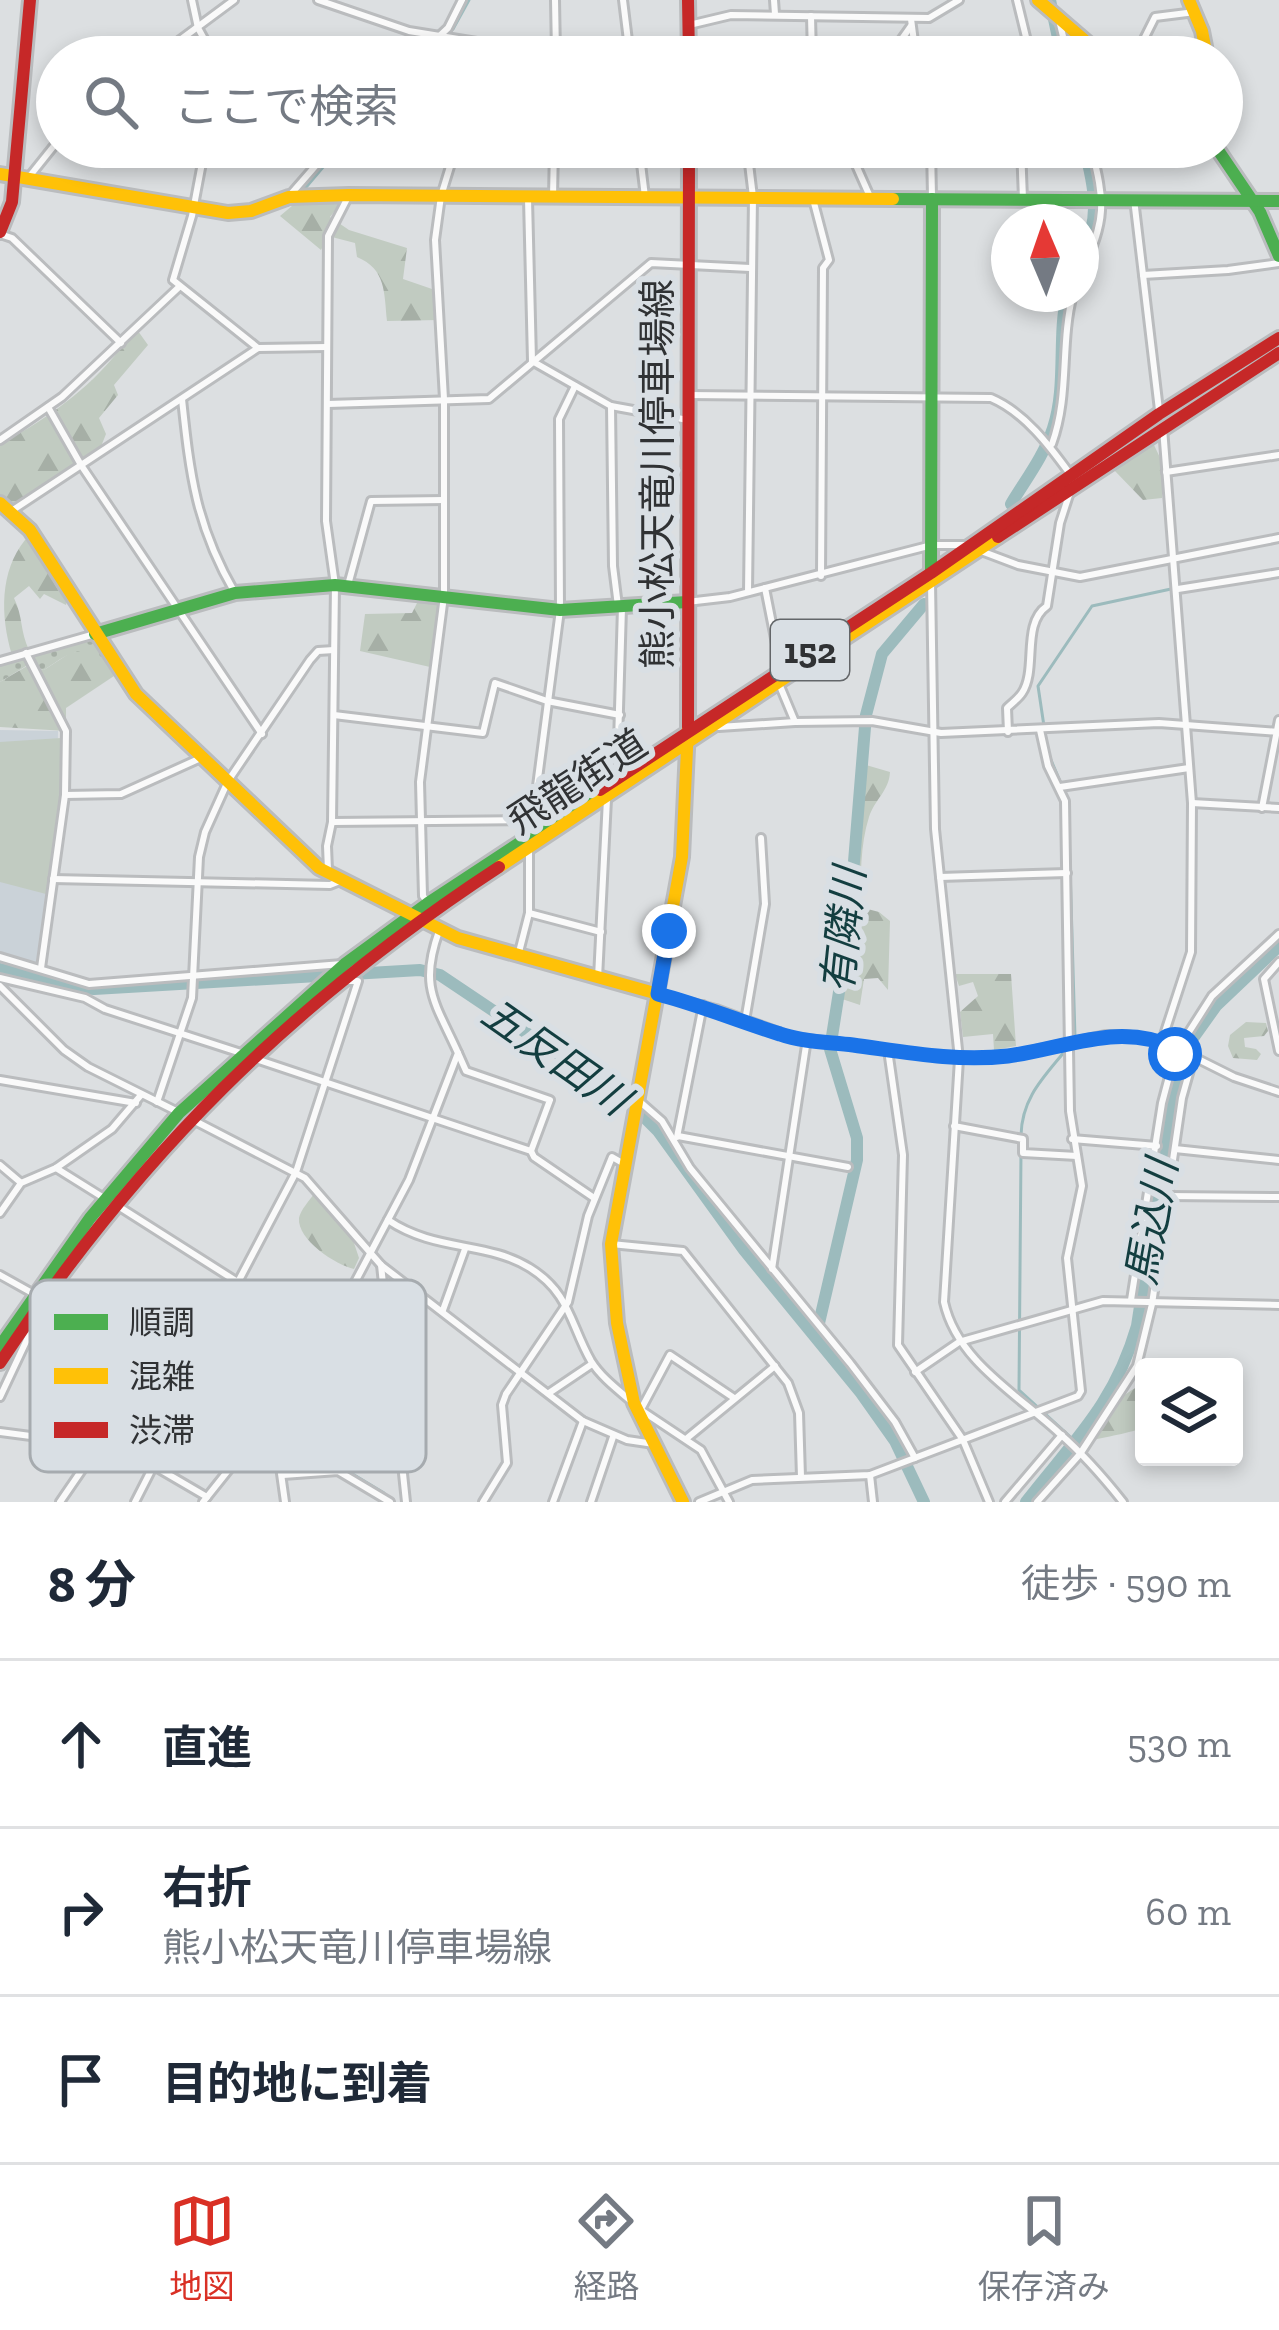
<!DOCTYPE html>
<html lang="ja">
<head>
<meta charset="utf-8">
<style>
  :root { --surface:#fff; --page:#f2f2f3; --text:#1f2937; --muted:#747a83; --line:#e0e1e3; --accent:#d93025 }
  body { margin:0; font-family:"Zilla Slab","Noto Sans JP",serif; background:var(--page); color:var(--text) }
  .controls { position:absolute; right:36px; bottom:36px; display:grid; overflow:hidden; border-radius:12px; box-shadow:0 6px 18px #0003 }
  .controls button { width:108px; height:108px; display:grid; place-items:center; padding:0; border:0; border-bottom:3px solid var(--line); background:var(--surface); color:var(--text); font:60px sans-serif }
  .compass { position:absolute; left:991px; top:204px; width:108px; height:108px; border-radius:50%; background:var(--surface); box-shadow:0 6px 18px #0003; rotate:358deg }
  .stop { position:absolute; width:36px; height:36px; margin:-27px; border:9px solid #1a73e8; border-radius:50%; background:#fff }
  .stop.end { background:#1a73e8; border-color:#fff; box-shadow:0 3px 12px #0008 }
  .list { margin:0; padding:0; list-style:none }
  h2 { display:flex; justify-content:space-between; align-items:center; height:156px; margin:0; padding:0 48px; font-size:51px }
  h2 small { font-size:39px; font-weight:400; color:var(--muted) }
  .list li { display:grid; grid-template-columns:78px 1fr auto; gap:36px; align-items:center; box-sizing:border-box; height:168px; padding:0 48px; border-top:3px solid var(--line) }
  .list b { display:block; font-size:45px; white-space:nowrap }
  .list p { margin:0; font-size:39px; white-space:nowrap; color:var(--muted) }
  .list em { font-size:39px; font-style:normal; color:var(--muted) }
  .icon { flex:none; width:66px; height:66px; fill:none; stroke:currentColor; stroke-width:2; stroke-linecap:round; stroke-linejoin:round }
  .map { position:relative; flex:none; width:1279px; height:1502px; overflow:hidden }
  .search { position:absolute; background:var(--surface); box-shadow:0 6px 18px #0003; left:36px; right:36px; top:36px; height:132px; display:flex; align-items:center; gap:30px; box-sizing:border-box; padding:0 42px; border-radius:66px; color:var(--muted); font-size:45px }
  .sheet { height:660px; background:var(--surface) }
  nav { display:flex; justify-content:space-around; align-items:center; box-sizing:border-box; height:168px; border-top:3px solid var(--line); background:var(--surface); font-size:33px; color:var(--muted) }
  nav a { display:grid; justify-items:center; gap:6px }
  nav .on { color:var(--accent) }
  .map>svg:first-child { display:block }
  .built { fill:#cad2d8 }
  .grass { fill:url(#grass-dots) }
  .forest { fill:url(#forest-firs) }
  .garden { fill:#c1cbc1 }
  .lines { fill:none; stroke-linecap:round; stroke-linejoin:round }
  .stream { stroke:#9cbbbd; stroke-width:3 }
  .river { stroke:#9cbbbd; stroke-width:12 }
  .street-casing { stroke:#babcbe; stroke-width:12 }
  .fast-casing { stroke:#babcbe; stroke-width:18 }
  .slow-casing { stroke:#babcbe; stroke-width:18 }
  .jam-casing { stroke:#babcbe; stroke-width:18 }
  .street { stroke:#fafafa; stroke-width:6 }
  .fast { stroke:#4caf50; stroke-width:12 }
  .slow { stroke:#ffc107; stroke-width:12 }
  .jam { stroke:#c62828; stroke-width:12 }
  .route { stroke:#1a73e8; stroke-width:15 }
  .labels { text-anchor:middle; stroke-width:12; stroke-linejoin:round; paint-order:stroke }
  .shield { fill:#d9dfe4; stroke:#636669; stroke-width:3 }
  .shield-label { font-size:36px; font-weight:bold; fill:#303234 }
  .street-label { font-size:39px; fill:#303234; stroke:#d9dfe4 }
  .water-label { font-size:42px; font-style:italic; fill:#133e40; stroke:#d9dfe4 }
  .key { fill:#d9dfe4; stroke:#a6abaf; stroke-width:3 }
  .key-label { font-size:33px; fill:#303234 }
</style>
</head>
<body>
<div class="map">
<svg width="1279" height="1502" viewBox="0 0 1279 1502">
  <defs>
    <pattern id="grass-dots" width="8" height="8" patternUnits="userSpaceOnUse" patternTransform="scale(3)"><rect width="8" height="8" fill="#c1cbc1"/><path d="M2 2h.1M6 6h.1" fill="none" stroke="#a6afa6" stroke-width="1.8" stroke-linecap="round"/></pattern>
    <pattern id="forest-firs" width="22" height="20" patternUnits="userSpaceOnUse" patternTransform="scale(3)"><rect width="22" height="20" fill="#c1cbc1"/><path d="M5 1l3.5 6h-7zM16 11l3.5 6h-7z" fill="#a6afa6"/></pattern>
  </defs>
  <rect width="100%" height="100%" fill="#dcdfe1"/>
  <polygon class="built" points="0,730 58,731 56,830 36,963 0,953"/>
  <path class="grass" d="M93 640 105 660C77 644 68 654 44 670L26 666 0 682V663Z"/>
  <g class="forest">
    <path d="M299 200 341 203 330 217 349 230 407 248 403 279 432 289 439 320 387 321C384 292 386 269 357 257L355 243 328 236 321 250 280 216Z"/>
    <path d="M138 331 148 345 114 385 118 395 99 418 106 434 98 454 14 510 0 500V444C39 424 82 394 111 360 121 349 124 339 138 331Z"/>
    <polygon points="1154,445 1163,464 1162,498 1143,500 1113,469"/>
    <path d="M36 539 68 596 66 605 44 594 40 599 29 586 14 598C23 616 20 632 29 650L12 655C0 615 0 571 25 540Z"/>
    <polygon points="419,599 440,601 430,667 360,651 365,614 412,613"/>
    <polygon points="89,650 105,660 114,676 66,708 66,731 0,727 0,682 27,666 44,670 70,653"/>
    <path d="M866 765 890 772C889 791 875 799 869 817 860 845 861 877 860 907L879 912 890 921 888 990 878 978 864 979 860 1005 842 999Z"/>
    <polygon points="955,974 1011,974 1016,1046 994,1050 993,1034 963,1037 960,1012 978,996 973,982 959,986"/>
    <polygon points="1246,1022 1266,1023 1268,1031 1264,1036 1244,1038 1245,1047 1256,1049 1261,1054 1257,1060 1233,1058 1228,1046 1230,1035"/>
    <path d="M315 1193 353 1240 359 1258 354 1269C336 1265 297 1240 299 1218 300 1211 310 1199 315 1193Z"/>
    <path d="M1144 1385V1427C1132 1433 1104 1437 1089 1441 1106 1421 1118 1391 1144 1385Z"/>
  </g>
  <polygon class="garden" points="61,738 61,833 46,894 0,882 0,742"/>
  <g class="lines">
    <g class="stream">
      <polyline points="425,57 453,29 469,0"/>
      <polyline points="0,180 6,181"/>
      <polyline points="21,183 112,200"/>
      <polyline points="302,192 340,147"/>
      <polyline points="122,201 231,219 288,205"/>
      <polyline points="1257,573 1279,570"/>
      <polyline points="1075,1037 1068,800 1048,753 1038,686 1092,606 1171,589"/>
      <path d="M1021 1135C1022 1098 1043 1078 1065 1051"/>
      <polyline points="1021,1151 1019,1390 1076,1442"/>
      <polyline points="328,1341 341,1467 384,1493"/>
      <polyline points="16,1369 50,1309"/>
    </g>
    <g class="river">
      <polyline points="1050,0 1062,57"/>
      <path d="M1081 258C1101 218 1095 189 1084 147"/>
      <path d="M1011 504C1026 479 1044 456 1053 428 1067 386 1057 337 1067 294"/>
      <polyline points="0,969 70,987 94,989 420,970 440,975 628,1101 658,1131 744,1250 861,1393 895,1441 924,1502"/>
      <polyline points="816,1336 857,1160 857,1138 830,1049 848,935 866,715 882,654 924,604"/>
      <path d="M1026 1502C1074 1440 1114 1405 1137 1326L1170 1111 1183 1062 1191 1041 1216 1006 1279 946"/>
    </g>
    <defs>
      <g id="street">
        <polyline points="192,0 198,28 214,57"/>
        <polyline points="318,0 409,31 571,57"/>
        <polyline points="555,0 556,53"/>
        <polyline points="623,0 630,57"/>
        <polyline points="774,0 775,14"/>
        <polyline points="1017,0 1026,37 1023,57"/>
        <polyline points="811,16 812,57"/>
        <polyline points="911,19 916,57"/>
        <polyline points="1059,20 1068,57"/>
        <polyline points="689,25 731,15 929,18 959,0"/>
        <polyline points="157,57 234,0"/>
        <polyline points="417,57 448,28 462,0"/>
        <polyline points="479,57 483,42"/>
        <polyline points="889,57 911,26"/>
        <polyline points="1135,57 1155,17 1195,12"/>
        <polyline points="205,147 192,216 173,280 258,348"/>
        <polyline points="639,147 645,197"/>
        <polyline points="747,147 753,197 748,592"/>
        <polyline points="848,147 871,199"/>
        <polyline points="931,147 932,197"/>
        <polyline points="1021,147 1023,199"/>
        <polyline points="29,177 57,142"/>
        <polyline points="291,194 332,147"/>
        <polyline points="553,197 554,147"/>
        <polyline points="528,199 532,361"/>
        <polyline points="813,199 829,260 823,268 821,576"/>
        <polyline points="1134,199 1159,410"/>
        <polyline points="0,234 12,238 121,343"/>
        <path d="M1081 272C1107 220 1105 202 1091 147"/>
        <polyline points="1143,275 1228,270 1279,263"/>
        <polyline points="532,361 611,406 688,420"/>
        <path d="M688 395 991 398C1024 412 1049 445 1070 474"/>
        <path d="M182 399C190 475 196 526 235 593"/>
        <polyline points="328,404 489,399 651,263 750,268"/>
        <polyline points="611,406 613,566 618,606"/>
        <polyline points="48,407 81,465 262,734"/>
        <polyline points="0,440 62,397 179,287"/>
        <path d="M1052 444C1070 395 1060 344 1073 294"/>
        <polyline points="1166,472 1279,455"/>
        <polyline points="10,512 258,348 327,347"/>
        <polyline points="981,551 1018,565 1080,577 1279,538"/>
        <path d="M931 582 935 829 959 1059 944 1302C957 1361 1017 1394 1059 1433 1082 1453 1104 1478 1123 1502"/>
        <polyline points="348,585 371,501 444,500"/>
        <polyline points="765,588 781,669"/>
        <polyline points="1178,589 1279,573"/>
        <polyline points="687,602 730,597 932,545 965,545"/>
        <polyline points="26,653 66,731 65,795 41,968"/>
        <polyline points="0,661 95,634"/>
        <polyline points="780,686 795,722 872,721 941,733 1159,723 1279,732"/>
        <polyline points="334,715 483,733 495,683 547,701 620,715"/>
        <polyline points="719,727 795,722"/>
        <path d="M1008 732 1007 708C1012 703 1018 699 1022 693 1038 669 1021 624 1047 606L1060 523 1070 492"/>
        <polyline points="617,777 622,607"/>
        <polyline points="1060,787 1189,768"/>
        <polyline points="65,795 121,794 203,757"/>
        <polyline points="1192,803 1279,808"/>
        <polyline points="1262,808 1279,720"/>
        <polyline points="332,822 531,820"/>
        <polyline points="531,832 560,610 559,419 575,386"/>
        <polyline points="328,870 327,846 332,822 335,585 326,521 328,236 349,195"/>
        <polyline points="940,877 1067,873"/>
        <polyline points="53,879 330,885 340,881"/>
        <polyline points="428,903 423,896 420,782 444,596 444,399 435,240 441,196 456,147"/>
        <polyline points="529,913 601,932"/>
        <polyline points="518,956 529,913 529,851"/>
        <polyline points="0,957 89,984 342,964"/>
        <polyline points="1279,962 1264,979 1279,1051"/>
        <polyline points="0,978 85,998 105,1009 241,1053"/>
        <polyline points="598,978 607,799"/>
        <polyline points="0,986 64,1050 88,1067 176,1111"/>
        <polyline points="658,994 716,1009 792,1037 959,1059 1007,1056 1105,1035 1126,1035 1162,1041 1234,1077 1279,1092"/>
        <polyline points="745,1021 765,904 761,838"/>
        <polyline points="1162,1041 1191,952 1192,803 1163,428"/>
        <polyline points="888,1050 903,1155 898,1345 963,1440 989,1502"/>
        <polyline points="458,1053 466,1071 550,1100 531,1151"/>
        <polyline points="253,1058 531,1151 534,1157 594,1198"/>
        <polyline points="0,1080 136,1103"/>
        <polyline points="638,1100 662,1121 690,1168 850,1363 895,1422 915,1458"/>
        <polyline points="157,1102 192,998 199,857 205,832 228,781 310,660 318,651 334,650"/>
        <polyline points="193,1120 305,1178 381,1265 583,1421 627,1440 654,1444"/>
        <polyline points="954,1126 1023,1139 1023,1153 1077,1156"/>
        <polyline points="678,1136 848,1167"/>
        <polyline points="677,1137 703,1005"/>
        <polyline points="1072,1139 1157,1146"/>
        <polyline points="1175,1149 1279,1160"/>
        <polyline points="0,1165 20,1182"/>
        <polyline points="56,1168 104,1198"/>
        <polyline points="1167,1196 1279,1197"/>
        <polyline points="118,1206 324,1337"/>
        <polyline points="0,1213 21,1183 56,1168 112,1129 141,1095"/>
        <path d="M388 1220C435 1252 487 1241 530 1268 570 1293 570 1324 591 1361 601 1377 617 1389 631 1401"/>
        <polyline points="611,1244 683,1251 788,1383 799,1413 801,1477"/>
        <polyline points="381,1265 406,1502"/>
        <polyline points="772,1269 807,1039"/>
        <polyline points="0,1275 34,1294"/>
        <polyline points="43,1298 170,1394 250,1445"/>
        <polyline points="1131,1300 1162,1103 1175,1054 1212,996 1279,934"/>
        <polyline points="443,1310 465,1249"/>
        <polyline points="915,1372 959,1342 1103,1301 1279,1305"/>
        <polyline points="549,1393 592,1364"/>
        <polyline points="0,1397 30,1333 27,1324"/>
        <polyline points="641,1410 701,1450 729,1502"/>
        <polyline points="639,1413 670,1355 734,1398"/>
        <polyline points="273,1417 285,1502"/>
        <polyline points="0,1432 99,1445 154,1466 207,1497"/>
        <polyline points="686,1439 775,1366"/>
        <polyline points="283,1475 338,1471 390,1502"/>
        <polyline points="870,1475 873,1502"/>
        <polyline points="60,1502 99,1445"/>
        <polyline points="135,1502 210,1355 238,1282 296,1172 358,981 342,981"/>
        <path d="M203 1502 309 1369 409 1180 458 1053C435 1002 419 987 439 931"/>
        <polyline points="483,1502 507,1463 502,1405 506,1394 568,1302 588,1216 612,1157 626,1165"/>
        <polyline points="553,1502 583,1421"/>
        <polyline points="591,1502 613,1437"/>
        <polyline points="699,1502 752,1480 870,1475 1078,1396 1081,1391 1067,1258 1082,1186 1070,1111 1065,801 1048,766 1040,730"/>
        <polyline points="1005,1502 1062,1435"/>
        <polyline points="1037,1502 1080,1454 1137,1366 1152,1304 1182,1098 1193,1059"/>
      </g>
      <g id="fast">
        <polyline points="1216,147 1260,212 1279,256"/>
        <polyline points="893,199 1279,201"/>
        <polyline points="931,573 932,199"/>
        <polyline points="95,634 235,593 335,585 560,610 687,602"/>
        <polyline points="0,1346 90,1218 179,1113 346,963 428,903 600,790"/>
      </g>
      <g id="slow">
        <polyline points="1038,0 1104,57"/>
        <polyline points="1189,0 1202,31 1207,57"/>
        <polyline points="0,174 228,213 251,211 289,197 349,195 893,199"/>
        <polyline points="0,503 30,530 136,694 319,868 458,938 658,994"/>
        <polyline points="499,867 998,537"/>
        <polyline points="683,1502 634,1403 617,1323 611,1244 682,857 688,727"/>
      </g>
      <g id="jam">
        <polyline points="688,0 689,57"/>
        <polyline points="0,232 12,202 30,0"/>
        <polyline points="998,537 1279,353"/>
        <polyline points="688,727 689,147"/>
        <polyline points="600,790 931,573 1159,414 1279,338"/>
        <path d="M0 1363C138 1155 290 1004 499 867"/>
      </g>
    </defs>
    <use href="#street" class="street-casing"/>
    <use href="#fast" class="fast-casing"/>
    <use href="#slow" class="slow-casing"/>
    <use href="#jam" class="jam-casing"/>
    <use href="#street" class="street"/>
    <use href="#fast" class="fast"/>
    <use href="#slow" class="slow"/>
    <use href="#jam" class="jam"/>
  </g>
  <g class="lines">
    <path class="route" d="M669 931 658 994C700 1005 739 1021 780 1034 803 1042 829 1042 853 1045 905 1052 955 1062 1008 1056 1067 1048 1120 1021 1178 1049L1175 1054"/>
  </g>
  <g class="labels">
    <rect class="shield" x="771" y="620" width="78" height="60" rx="9"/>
    <g class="shield-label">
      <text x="810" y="663">152</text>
    </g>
    <g class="street-label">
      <text transform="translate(657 474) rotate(-90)" y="14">熊小松天竜川停車場線</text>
      <text transform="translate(577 781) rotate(-33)" y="14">飛龍街道</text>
    </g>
    <g class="water-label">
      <text transform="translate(843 930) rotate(-84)" y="15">有隣川</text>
      <text transform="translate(556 1056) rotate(35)" y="15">五反田川</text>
      <text transform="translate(1151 1222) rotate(-80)" y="15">馬込川</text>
    </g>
  </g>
  <rect x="30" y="1280" width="396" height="192" rx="18" class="key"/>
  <rect x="54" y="1314" width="54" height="16" fill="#4caf50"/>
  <rect x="54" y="1368" width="54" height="16" fill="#ffc107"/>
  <rect x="54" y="1422" width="54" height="16" fill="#c62828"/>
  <g class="key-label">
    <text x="129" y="1334">順調</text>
    <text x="129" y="1388">混雑</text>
    <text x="129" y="1442">渋滞</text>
  </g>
</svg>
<div class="controls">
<button><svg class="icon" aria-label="layers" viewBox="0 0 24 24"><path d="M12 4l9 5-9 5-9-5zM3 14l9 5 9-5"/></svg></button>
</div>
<svg class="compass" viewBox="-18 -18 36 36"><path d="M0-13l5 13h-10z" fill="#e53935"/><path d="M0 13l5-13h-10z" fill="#747a83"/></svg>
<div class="stop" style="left:1175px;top:1054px"></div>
<div class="stop end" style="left:669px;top:931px"></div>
<div class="search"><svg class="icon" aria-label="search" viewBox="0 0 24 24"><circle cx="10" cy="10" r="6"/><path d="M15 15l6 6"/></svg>ここで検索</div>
</div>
<section class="sheet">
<h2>8 分<small>徒歩 · 590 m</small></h2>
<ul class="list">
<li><svg class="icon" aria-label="ahead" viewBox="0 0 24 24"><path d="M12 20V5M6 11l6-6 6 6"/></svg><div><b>直進</b></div><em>530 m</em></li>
<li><svg class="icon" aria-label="right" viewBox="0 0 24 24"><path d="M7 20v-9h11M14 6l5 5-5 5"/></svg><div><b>右折</b><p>熊小松天竜川停車場線</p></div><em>60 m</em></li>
<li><svg class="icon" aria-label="arrive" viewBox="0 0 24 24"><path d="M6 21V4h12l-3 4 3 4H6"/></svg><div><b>目的地に到着</b></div></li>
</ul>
</section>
<nav>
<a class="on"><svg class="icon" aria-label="map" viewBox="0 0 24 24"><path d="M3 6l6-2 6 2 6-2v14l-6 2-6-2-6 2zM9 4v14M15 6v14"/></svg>地図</a>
<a><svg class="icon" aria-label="directions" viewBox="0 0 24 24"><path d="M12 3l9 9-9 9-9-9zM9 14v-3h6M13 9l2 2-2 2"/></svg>経路</a>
<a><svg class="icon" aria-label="saved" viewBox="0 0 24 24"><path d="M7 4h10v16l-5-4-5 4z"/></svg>保存済み</a>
</nav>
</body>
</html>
